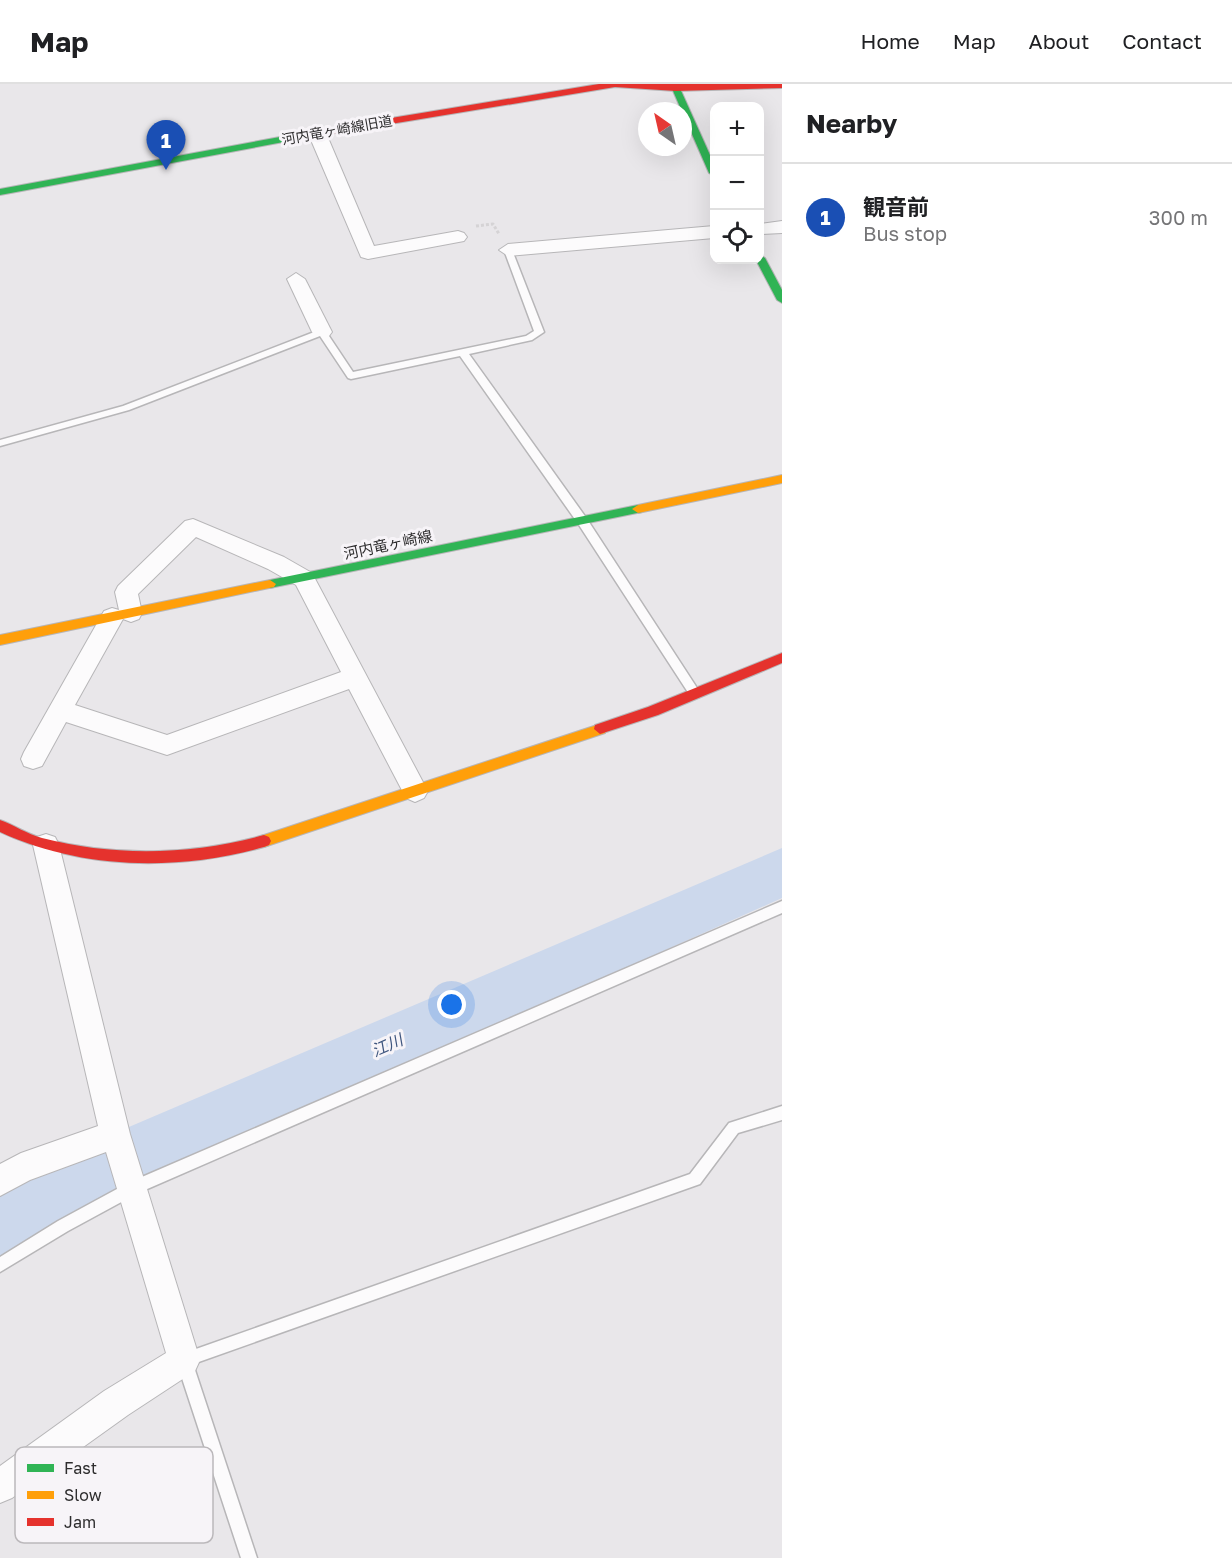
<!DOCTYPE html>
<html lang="en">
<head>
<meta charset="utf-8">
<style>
  :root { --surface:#fff; --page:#f2f2f2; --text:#202124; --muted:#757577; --line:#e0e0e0; --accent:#111827 }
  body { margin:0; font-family:"Golos Text","Noto Sans JP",sans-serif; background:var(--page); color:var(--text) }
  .controls { position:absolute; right:18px; top:18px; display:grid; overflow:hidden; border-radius:12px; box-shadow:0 6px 24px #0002 }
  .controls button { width:54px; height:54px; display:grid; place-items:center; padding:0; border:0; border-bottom:2px solid var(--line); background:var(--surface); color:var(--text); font:30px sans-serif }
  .compass { position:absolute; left:638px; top:18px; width:54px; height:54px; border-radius:50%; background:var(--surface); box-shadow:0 6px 24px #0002; rotate:326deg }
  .you { position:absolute; left:452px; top:921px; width:21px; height:21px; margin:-15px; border:4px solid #fff; border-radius:50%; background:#1a73e8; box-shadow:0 0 0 9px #1a73e833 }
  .badge { display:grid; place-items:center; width:39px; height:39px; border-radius:50%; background:var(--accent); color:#fff; font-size:20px; font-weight:700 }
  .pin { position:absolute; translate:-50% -50px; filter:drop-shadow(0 2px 3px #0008) }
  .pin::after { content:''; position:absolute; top:32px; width:21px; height:18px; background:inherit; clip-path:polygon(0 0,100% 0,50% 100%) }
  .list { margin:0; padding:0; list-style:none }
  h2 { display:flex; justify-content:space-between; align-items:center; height:78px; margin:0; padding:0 24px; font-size:26px }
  h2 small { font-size:20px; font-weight:400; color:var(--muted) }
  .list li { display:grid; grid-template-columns:39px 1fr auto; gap:18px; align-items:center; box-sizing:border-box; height:108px; padding:0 24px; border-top:2px solid var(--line) }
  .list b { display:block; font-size:22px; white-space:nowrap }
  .list p { margin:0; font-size:20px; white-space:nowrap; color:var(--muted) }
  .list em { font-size:20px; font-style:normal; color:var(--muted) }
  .icon { flex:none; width:33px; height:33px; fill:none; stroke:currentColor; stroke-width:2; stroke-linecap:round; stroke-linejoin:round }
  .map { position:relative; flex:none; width:782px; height:1474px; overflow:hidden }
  header { display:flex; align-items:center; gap:36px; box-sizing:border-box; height:84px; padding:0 30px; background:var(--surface); border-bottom:2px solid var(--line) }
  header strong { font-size:28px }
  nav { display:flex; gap:33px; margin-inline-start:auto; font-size:21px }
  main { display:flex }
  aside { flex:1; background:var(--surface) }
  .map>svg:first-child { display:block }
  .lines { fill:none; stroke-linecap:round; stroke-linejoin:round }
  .river { fill:#ccd8ec; fill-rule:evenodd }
  .lane-casing { stroke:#b7b6b8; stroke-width:3 }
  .street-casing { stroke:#b7b6b8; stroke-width:2 }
  .fast-casing { stroke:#b7b6b8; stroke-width:2 }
  .slow-casing { stroke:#b7b6b8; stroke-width:2 }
  .jam-casing { stroke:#b7b6b8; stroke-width:2 }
  .path { stroke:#d5d3d5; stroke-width:3; stroke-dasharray:3 2; stroke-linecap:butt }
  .lane { fill:#fcfbfc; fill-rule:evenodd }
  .street { fill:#fcfbfc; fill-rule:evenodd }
  .fast { fill:#30b455; fill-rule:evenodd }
  .slow { fill:#ff9f0a; fill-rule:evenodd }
  .jam { fill:#e5322d; fill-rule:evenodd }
  .labels { text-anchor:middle; stroke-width:6; stroke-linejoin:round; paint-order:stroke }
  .far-street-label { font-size:14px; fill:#2e2d2e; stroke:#f7f4f8 }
  .street-label { font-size:15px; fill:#2e2d2e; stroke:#f7f4f8 }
  .water-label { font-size:16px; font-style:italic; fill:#3e557e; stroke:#f7f4f8 }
  .key { fill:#f7f4f8; stroke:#bbb8bb; stroke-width:1.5 }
  .key-label { font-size:16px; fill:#2e2d2e }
</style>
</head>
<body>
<header>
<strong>Map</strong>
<nav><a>Home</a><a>Map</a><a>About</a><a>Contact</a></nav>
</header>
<main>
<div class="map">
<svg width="782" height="1474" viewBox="0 0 782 1474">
  <rect width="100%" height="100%" fill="#e9e7ea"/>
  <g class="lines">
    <polygon class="river" points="782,764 782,814 119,1110 23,1170 0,1179 0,1110 75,1066"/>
    <defs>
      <g id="lane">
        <polygon points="508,163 512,166 544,248 532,256 469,270 587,435 699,607 701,610 699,613 691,613 579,441 460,272 351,295 348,294 320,252 129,326 0,362 0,356 123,322 322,245 325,246 353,288 526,252 534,247 504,166"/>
        <polygon points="782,817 782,829 138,1109 68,1147 0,1188 0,1173 58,1137 128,1099"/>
        <polygon points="782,1022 782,1036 738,1049 700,1100 193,1280 257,1474 241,1474 176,1276 179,1271 690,1090 729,1039"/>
      </g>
      <g id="street">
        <polygon points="317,44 326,49 374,162 458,147 464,149 467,153 464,157 368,175 361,173 308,49"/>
        <polygon points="782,137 782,149 760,150 760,140"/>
        <polygon points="714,142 714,154 508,172 499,166 508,160"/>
        <polygon points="296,189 305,195 332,248 329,252 315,252 312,248 287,195"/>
        <path d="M193 435 284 473 312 489 424 700 428 707 424 714 415 718 406 714 349 605 167 671 66 638 42 682 33 685 24 682 21 675 24 668 104 527 112 524 119 526 115 508 118 502 185 437ZM196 453 268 485 296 501 341 588 167 651 75 621 123 535 131 538 139 535 142 529 138 510Z"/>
        <polygon points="46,750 55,753 59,761 130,1050 200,1276 195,1287 128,1331 12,1414 0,1419 0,1382 104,1307 166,1269 106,1068 30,1096 0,1112 0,1080 21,1069 98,1042 33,761 37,753"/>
      </g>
      <g id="fast">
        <polygon points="670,0 678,0 714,80 714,92 709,89"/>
        <polygon points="318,46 321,47 321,51 0,111 0,105"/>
        <polygon points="760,171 765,174 782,206 782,219 777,216 756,176 760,176"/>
        <polygon points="638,421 642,422 642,428 270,504 264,500 270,496"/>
      </g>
      <g id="slow">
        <polygon points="782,391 782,399 638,429 632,425 638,421"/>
        <polygon points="270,496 276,500 274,503 0,561 0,551"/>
        <polygon points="600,640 605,641 606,645 605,649 264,763 259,761 257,757 259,753 264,751"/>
      </g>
      <g id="jam">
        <polygon points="599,0 782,0 782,4 676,7 615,3 318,52 313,49 318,46"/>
        <polygon points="782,569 782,579 658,631 600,650 594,645 595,641 648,623"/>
        <path d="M0 736C14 741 27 750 42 754 114 773 193 771 264 751L269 753 271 757 269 761 264 763C178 787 82 786 0 748Z"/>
      </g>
    </defs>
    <use href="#lane" class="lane-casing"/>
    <use href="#street" class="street-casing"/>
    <use href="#fast" class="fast-casing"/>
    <use href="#slow" class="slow-casing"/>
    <use href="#jam" class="jam-casing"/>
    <polyline class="path" points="476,142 493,140 499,150"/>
    <use href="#lane" class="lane"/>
    <use href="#street" class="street"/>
    <use href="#fast" class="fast"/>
    <use href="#slow" class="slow"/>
    <use href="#jam" class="jam"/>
  </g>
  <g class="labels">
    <g class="far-street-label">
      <text transform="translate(337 46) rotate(-10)" y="5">河内竜ヶ崎線旧道</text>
    </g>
    <g class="street-label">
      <text transform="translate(388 461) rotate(-12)" y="5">河内竜ヶ崎線</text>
    </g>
    <g class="water-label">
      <text transform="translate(387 961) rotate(-24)" y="6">江川</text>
    </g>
  </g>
  <rect x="15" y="1363" width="198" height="96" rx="9" class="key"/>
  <rect x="27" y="1380" width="27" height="8" fill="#30b455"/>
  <rect x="27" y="1407" width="27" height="8" fill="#ff9f0a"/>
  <rect x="27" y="1434" width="27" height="8" fill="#e5322d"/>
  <g class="key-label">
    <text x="64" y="1390">Fast</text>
    <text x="64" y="1417">Slow</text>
    <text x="64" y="1444">Jam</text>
  </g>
</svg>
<div class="controls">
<button>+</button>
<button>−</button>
<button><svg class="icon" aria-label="locate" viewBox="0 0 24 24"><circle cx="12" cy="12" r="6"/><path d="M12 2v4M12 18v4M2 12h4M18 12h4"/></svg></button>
</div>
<svg class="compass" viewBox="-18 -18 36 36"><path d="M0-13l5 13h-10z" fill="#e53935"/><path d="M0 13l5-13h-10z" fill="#757577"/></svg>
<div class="you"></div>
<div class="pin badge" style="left:166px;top:86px;background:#1a4fb4">1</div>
</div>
<aside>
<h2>Nearby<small></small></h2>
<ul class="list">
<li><span class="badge" style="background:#1a4fb4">1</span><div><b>観音前</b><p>Bus stop</p></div><em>300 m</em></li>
</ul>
</aside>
</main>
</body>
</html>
